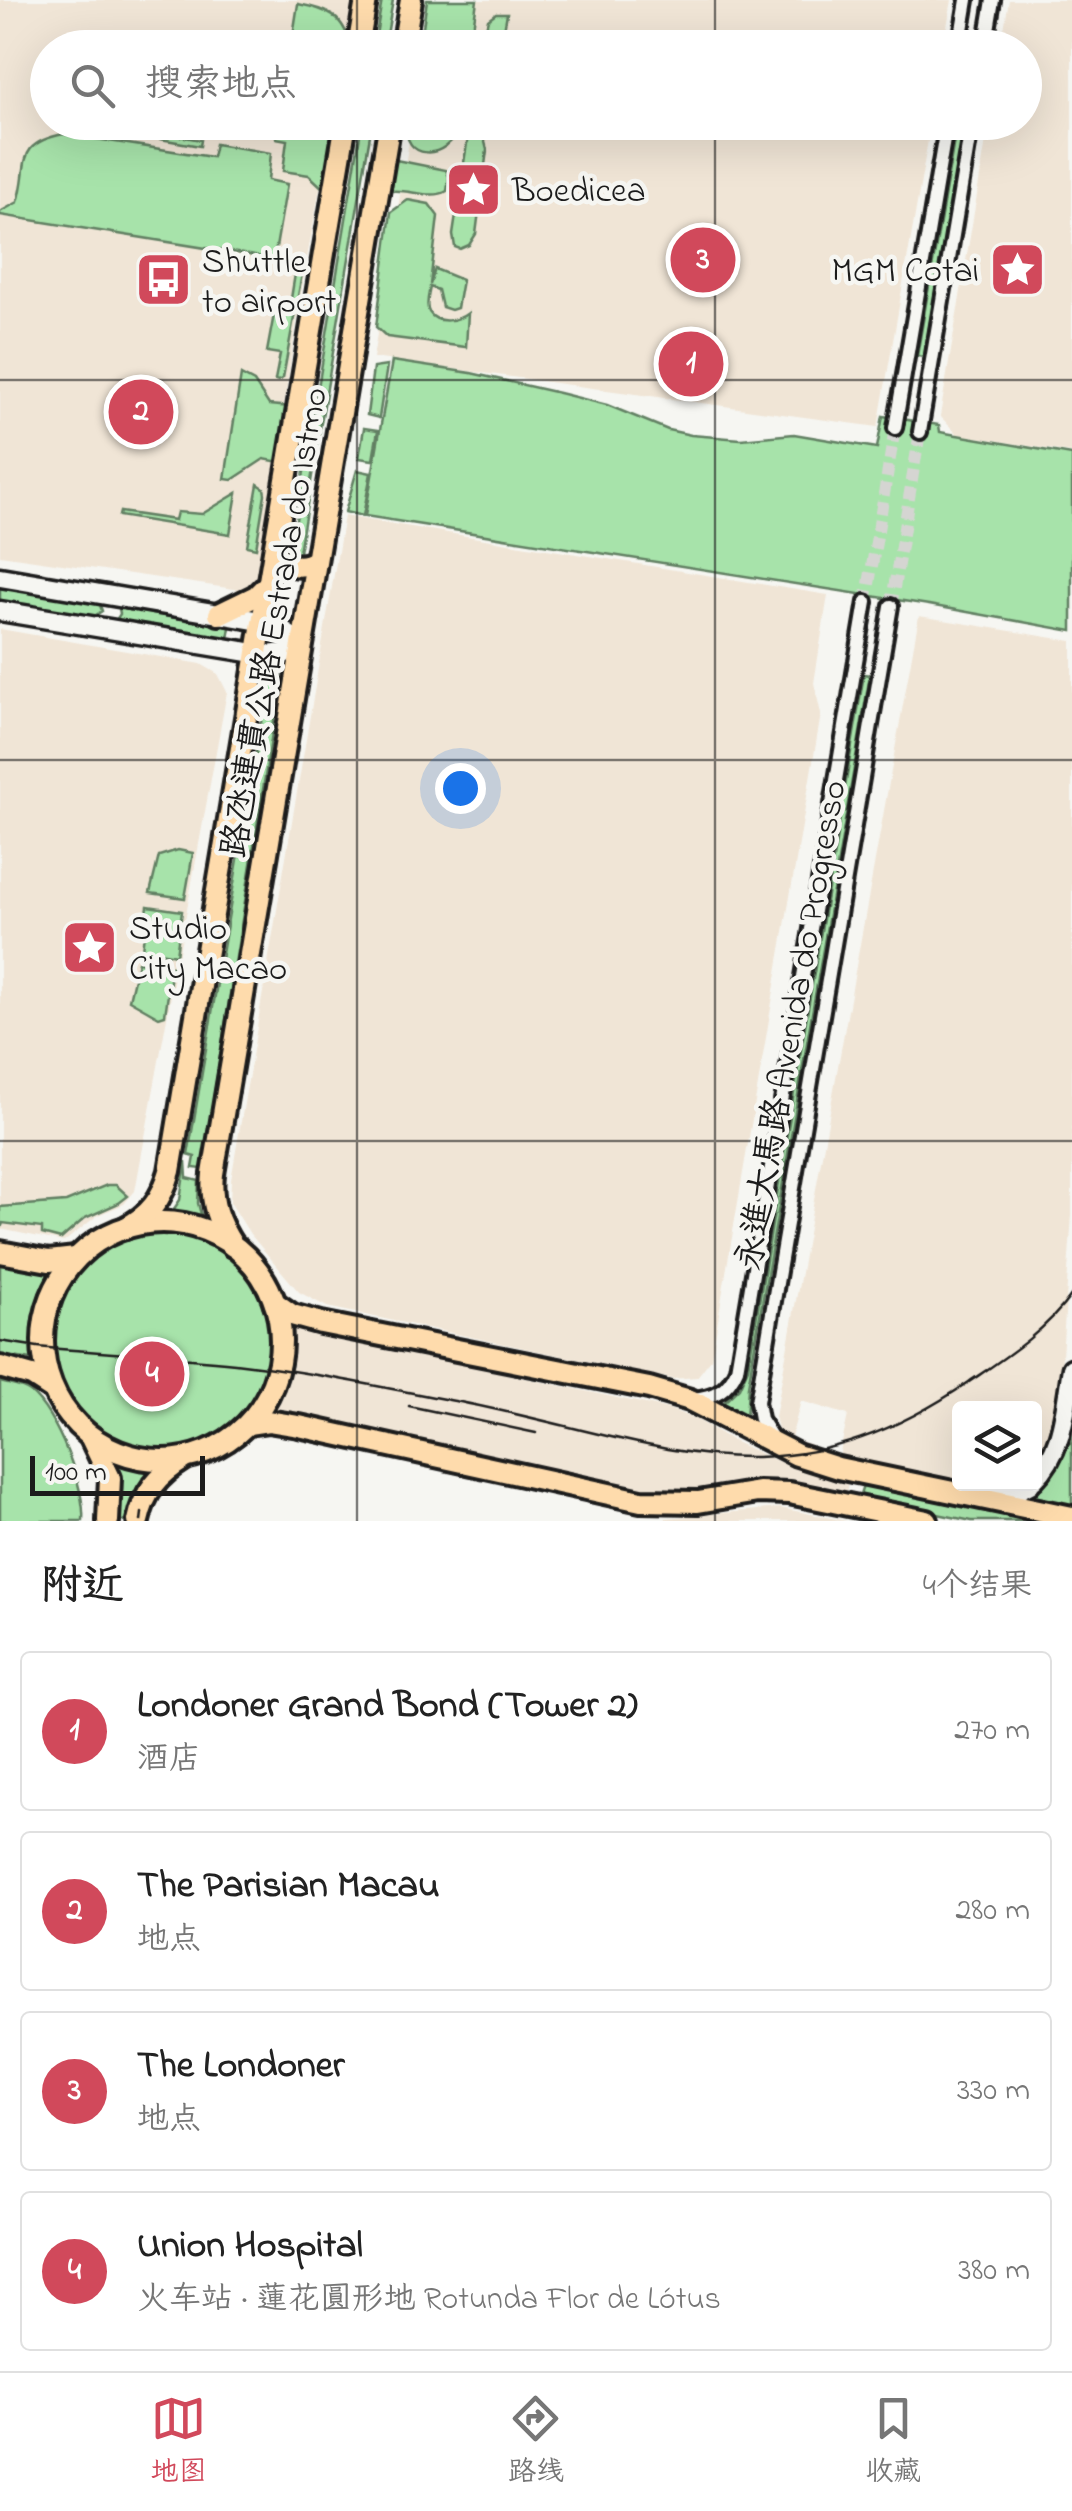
<!DOCTYPE html>
<html lang="zh">
<head>
<meta charset="utf-8">
<style>
  :root { --surface:#fff; --page:#f2f2f2; --text:#222; --muted:#767676; --line:#e0e0e0; --accent:#d1495b }
  body { margin:0; font-family:"Indie Flower","LXGW WenKai TC",sans-serif; background:var(--page); color:var(--text) }
  .controls { position:absolute; right:30px; bottom:30px; display:grid; overflow:hidden; border-radius:10px; box-shadow:0 10px 40px #0002 }
  .controls button { width:90px; height:90px; display:grid; place-items:center; padding:0; border:0; border-bottom:2px solid var(--line); background:var(--surface); color:var(--text); font:50px sans-serif }
  .scale { position:absolute; left:30px; bottom:25px; width:175px; box-sizing:border-box; padding-left:10px; border:5px solid #1c1c1c; border-top:0; font-size:28px; line-height:35px; white-space:nowrap; color:#1c1c1c; -webkit-text-stroke:8px #f6f6f2; paint-order:stroke }
  .you { position:absolute; left:460px; top:788px; width:35px; height:35px; margin:-25px; border:8px solid #fff; border-radius:50%; background:#1a73e8; box-shadow:0 0 0 15px #1a73e833 }
  .badge { display:grid; place-items:center; width:65px; height:65px; border-radius:50%; background:var(--accent); color:#fff; font-size:32px; font-weight:700 }
  .pin { position:absolute; translate:-50% -50%; border:5px solid #fff; box-shadow:0 2px 10px #0006 }
  .list { margin:0; padding:0; list-style:none }
  h2 { display:flex; justify-content:space-between; align-items:center; height:130px; margin:0; padding:0 40px; font-size:42px }
  h2 small { font-size:32px; font-weight:400; color:var(--muted) }
  .list li { display:grid; grid-template-columns:65px 1fr auto; gap:30px; align-items:center; box-sizing:border-box; height:160px; margin:0 20px 20px; padding:0 20px; border:2px solid var(--line); border-radius:10px }
  .list b { display:block; font-size:38px; white-space:nowrap }
  .list p { margin:0; font-size:32px; white-space:nowrap; color:var(--muted) }
  .list em { font-size:32px; font-style:normal; color:var(--muted) }
  .icon { flex:none; width:55px; height:55px; fill:none; stroke:currentColor; stroke-width:2; stroke-linecap:round; stroke-linejoin:round }
  .map { position:relative; flex:none; width:1072px; height:1521px; overflow:hidden }
  .search { position:absolute; background:var(--surface); box-shadow:0 10px 40px #0002; left:30px; right:30px; top:30px; height:110px; display:flex; align-items:center; gap:25px; box-sizing:border-box; padding:0 35px; border-radius:55px; color:var(--muted); font-size:38px }
  .sheet { height:850px; background:var(--surface) }
  nav { display:flex; justify-content:space-around; align-items:center; box-sizing:border-box; height:140px; border-top:2px solid var(--line); background:var(--surface); font-size:28px; color:var(--muted) }
  nav a { display:grid; justify-items:center; gap:5px }
  nav .on { color:var(--accent) }
  .map>svg:first-child { display:block }
  .built { fill:#f0e5d6 }
  .green { fill:#a7e3aa; stroke:#628063; stroke-width:2.5 }
  .lines { fill:none; stroke-linecap:round; stroke-linejoin:round }
  .street-tunnel { stroke:#d5d5d2; stroke-width:12; stroke-dasharray:12 6; stroke-linecap:butt }
  .street-casing { stroke:#1c1c1c; stroke-width:20 }
  .secondary-casing { stroke:#1c1c1c; stroke-width:25 }
  .primary-casing { stroke:#1c1c1c; stroke-width:28 }
  .street { stroke:#f6f6f2; stroke-width:12 }
  .secondary { stroke:#f6f6f2; stroke-width:18 }
  .primary { stroke:#fedbac; stroke-width:20 }
  .tram { stroke:#1c1c1c; stroke-width:2.5 }
  .grid { fill:none; stroke:#1c1c1c; stroke-width:2.5; stroke-opacity:0.55 }
  .labels { text-anchor:middle; stroke-width:9; stroke-linejoin:round; paint-order:stroke }
  .poi-label { font-size:35px; fill:#1c1c1c; stroke:#f6f6f2; text-anchor:start }
  .street-label { font-size:35px; fill:#1c1c1c; stroke:#f6f6f2 }
</style>
</head>
<body>
<div class="map">
<svg width="1072" height="1521" viewBox="0 0 1072 1521">
  <rect width="100%" height="100%" fill="#f6f6f2"/>
  <filter id="ink" filterUnits="userSpaceOnUse"><feTurbulence type="fractalNoise" baseFrequency=".01" numOctaves="2"/><feDisplacementMap in="SourceGraphic" scale="20" xChannelSelector="R" yChannelSelector="G"/><feConvolveMatrix kernelMatrix="1 2 1 2 8 2 1 2 1" color-interpolation-filters="sRGB"/></filter>
  <g filter="url(#ink)">
    <g class="built">
      <polygon points="0,0 355,0 346,47 48,48 48,122 332,123 305,269 255,592 0,555"/>
      <polygon points="432,0 952,0 943,47 424,48"/>
      <polygon points="1009,0 1072,0 1072,453 957,434 940,416 989,123 1024,122 1024,48 1001,47"/>
      <polygon points="412,123 931,123 878,427 373,358"/>
      <polygon points="344,516 828,595 814,683 821,714 713,1349 711,1359 697,1377 672,1379 327,1307 299,1292 250,1234 230,1202 231,1180"/>
      <polygon points="919,616 1072,641 1072,1215 1061,1370 1048,1443 1035,1466 1034,1408 960,1408 959,1481 839,1457 848,1415 801,1401 791,1438 813,1445 801,1447 788,1443 779,1432 775,1417"/>
      <polygon points="0,629 201,664 218,674 227,692 135,1191 124,1204 98,1215 64,1242 0,1229"/>
      <polygon points="293,1328 669,1409 696,1419 735,1442 773,1459 806,1472 848,1481 846,1494 797,1484 753,1480 696,1489 647,1489 275,1411 293,1366"/>
      <polygon points="780,1508 847,1521 665,1521 666,1518"/>
    </g>
    <g class="green">
      <polygon points="382,0 393,0 385,47 374,47"/>
      <polygon points="427,0 477,0 472,36 478,47 420,47"/>
      <path d="M298 4C326 9 346 16 350 48H291Z"/>
      <polygon points="496,13 507,13 501,47 489,41 485,32 488,19"/>
      <polygon points="70,123 110,123 201,140 200,146"/>
      <polygon points="278,123 339,123 328,193 309,175 283,171 287,140 276,138"/>
      <polygon points="362,123 372,123 298,558 290,556"/>
      <path d="M407 123 461 122V124C446 165 401 159 407 123Z"/>
      <polygon points="957,123 964,123 924,357 917,356"/>
      <polygon points="475,133 483,134 487,150 476,234 469,245 460,249 455,247 453,235 467,143"/>
      <path d="M64 134 212 157 215 144 271 153 268 180 287 184 274 259 0 215V212L18 202C30 163 13 144 64 134Z"/>
      <path d="M396 160 446 170 449 177 447 191C433 200 409 189 391 191L386 187 389 163Z"/>
      <path d="M408 200 429 204 438 216 430 285 435 269 462 280 457 308 451 310 442 307 438 290 430 287C429 293 425 306 429 312 437 325 458 321 468 313L466 347 387 337 376 327 391 212Z"/>
      <polygon points="295,274 302,274 283,378 278,381 275,380 280,354 267,352 275,309 289,311"/>
      <polygon points="392,361 471,373 559,393 607,405 668,430 691,435 741,439 794,434 877,448 883,416 939,425 940,432 951,434 1072,455 1072,631 929,605 365,516"/>
      <polygon points="387,366 379,418 367,415 373,368"/>
      <polygon points="241,375 254,382 269,405 291,407 285,463 264,459 232,480 225,479"/>
      <polygon points="364,428 378,430 373,460 359,458"/>
      <polygon points="357,470 371,473 363,516 345,512"/>
      <polygon points="258,484 264,488 265,494 256,548 247,546"/>
      <polygon points="237,493 230,534 119,516 120,512 175,520 177,512 202,514"/>
      <polygon points="0,587 95,603 100,605 102,611 93,617 0,601"/>
      <polygon points="119,608 230,627 228,639 116,620 120,614"/>
      <polygon points="864,674 870,675 748,1386 746,1420 720,1406 739,1388 748,1368"/>
      <polygon points="269,676 281,677 202,1169 193,1168 195,1157 188,1155"/>
      <polygon points="178,850 193,853 185,898 150,893 159,856"/>
      <polygon points="148,906 182,911 176,955 142,949"/>
      <polygon points="138,962 172,967 165,1015 159,1017 129,1000"/>
      <polygon points="186,1161 187,1178 199,1181 198,1203 203,1222 169,1216 180,1200"/>
      <polygon points="107,1185 116,1185 128,1196 119,1203 85,1218 61,1239 42,1234 42,1228 3,1223 0,1231 0,1207 66,1202"/>
      <circle cx="162" cy="1341" r="111"/>
      <path d="M0 1262 50 1271C34 1300 28 1327 32 1360L0 1355Z"/>
      <path d="M0 1382C10 1385 22 1386 30 1392 56 1412 86 1489 83 1521H0Z"/>
      <path d="M1072 1430V1506L1029 1497C1053 1478 1065 1459 1072 1430Z"/>
      <polygon points="112,1461 136,1469 160,1470 135,1521 113,1521"/>
      <polygon points="863,1485 866,1485 1053,1521 972,1521 864,1499 860,1494"/>
    </g>
    <g class="lines">
      <g class="street-tunnel">
        <polyline points="866,602 895,428"/>
        <polyline points="891,606 920,432"/>
      </g>
      <defs>
        <g id="street">
          <polyline points="959,48 967,0"/>
          <polyline points="985,48 993,0"/>
          <polyline points="895,428 947,122"/>
          <polyline points="920,432 972,122"/>
          <path d="M692 1399C715 1397 728 1390 737 1369L866 602"/>
          <polyline points="772,1438 760,1419 757,1402 891,606"/>
        </g>
        <g id="secondary">
          <polyline points="0,577 272,623 302,644 286,653 267,655 0,611"/>
          <path d="M1034 1480C1064 1450 1065 1408 1072 1368"/>
          <polyline points="991,1497 1009,1495 1030,1484"/>
        </g>
        <g id="primary">
          <polyline points="358,48 366,0"/>
          <polyline points="403,48 411,0"/>
          <path d="M274 554C286 566 301 570 316 560"/>
          <polyline points="219,614 256,596 269,583"/>
          <circle cx="162" cy="1341" r="119"/>
          <path d="M125 1228C150 1215 162 1199 170 1171L346 122"/>
          <path d="M233 1246C218 1223 210 1202 213 1174L390 122"/>
          <polyline points="0,1252 49,1261 76,1258"/>
          <polyline points="275,1303 292,1315 321,1323 649,1388 690,1400 797,1455 838,1468 1072,1517"/>
          <polyline points="0,1367 32,1376 52,1389"/>
          <polyline points="248,1424 268,1421 299,1426 641,1501 698,1502 758,1492 789,1493 927,1521"/>
          <polyline points="91,1438 110,1478 108,1521"/>
          <path d="M138 1521C144 1492 158 1475 184 1459"/>
        </g>
      </defs>
      <use href="#street" class="street-casing"/>
      <use href="#secondary" class="secondary-casing"/>
      <use href="#primary" class="primary-casing"/>
      <use href="#street" class="street"/>
      <use href="#secondary" class="secondary"/>
      <use href="#primary" class="primary"/>
      <g class="tram">
        <path d="M0 1341 38 1347C103 1353 169 1356 235 1363 305 1371 375 1386 444 1399 650 1436 772 1517 969 1382 1007 1356 1045 1332 1072 1294"/>
        <polyline points="409,1406 536,1433"/>
        <polyline points="141,1521 142,1513"/>
      </g>
    </g>
  </g>
  <path class="grid" d="M357 0V48M715 0V48M357 122V1521M715 122V1521M0 380H1072M0 760H1072M0 1141H1072"/>
  <defs>
    <symbol id="sight-square" viewBox="-11 -11 22 22"><rect x="-9" y="-9" width="18" height="18" rx="4" fill="#d1495b" stroke="#f6f6f2"/><path d="M0-6L1.8-2.2L6-1.7L2.9 1.2L3.7 5.4L0 3.3L-3.7 5.4L-2.9 1.2L-6-1.7L-1.8-2.2Z" fill="#fff"/></symbol>
    <symbol id="bus-square" viewBox="-11 -11 22 22"><rect x="-9" y="-9" width="18" height="18" rx="4" fill="#d1495b" stroke="#f6f6f2"/><path d="M-5-6H5V4H4V6H2V4H-2V6H-4V4H-5ZM-3.5-4V0h7V-4ZM-3.5 1.2v1.5H-2V1.2ZM2 1.2v1.5H3.5V1.2Z" fill="#fff"/></symbol>
  </defs>
  <g fill-rule="evenodd">
    <use href="#sight-square" x="442" y="158" width="63" height="63"/>
    <use href="#sight-square" x="986" y="238" width="63" height="63"/>
    <use href="#bus-square" x="132" y="248" width="63" height="63"/>
    <use href="#sight-square" x="58" y="916" width="63" height="63"/>
  </g>
  <g class="labels">
    <g class="poi-label">
      <text x="512" y="201">Boedicea</text>
      <text x="202" y="272">Shuttle<tspan x="202" dy="40">to airport</tspan></text>
      <text x="979" y="281" text-anchor="end">MGM Cotai</text>
      <text x="129" y="939">Studio<tspan x="129" dy="40">City Macao</tspan></text>
    </g>
    <g class="street-label">
      <text transform="translate(273 622) rotate(-80)" y="12">路氹連貫公路 Estrada do Istmo</text>
      <text transform="translate(790 1025) rotate(-80)" y="12">永進大馬路 Avenida do Progresso</text>
    </g>
  </g>
</svg>
<div class="controls">
<button><svg class="icon" aria-label="layers" viewBox="0 0 24 24"><path d="M12 4l9 5-9 5-9-5zM3 14l9 5 9-5"/></svg></button>
</div>
<div class="scale">100 m</div>
<div class="you"></div>
<div class="pin badge" style="left:691px;top:364px">1</div>
<div class="pin badge" style="left:141px;top:412px">2</div>
<div class="pin badge" style="left:703px;top:260px">3</div>
<div class="pin badge" style="left:152px;top:1374px">4</div>
<div class="search"><svg class="icon" aria-label="search" viewBox="0 0 24 24"><circle cx="10" cy="10" r="6"/><path d="M15 15l6 6"/></svg>搜索地点</div>
</div>
<section class="sheet">
<h2>附近<small>4个结果</small></h2>
<ul class="list">
<li><span class="badge">1</span><div><b>Londoner Grand Bond (Tower 2)</b><p>酒店</p></div><em>270 m</em></li>
<li><span class="badge">2</span><div><b>The Parisian Macau</b><p>地点</p></div><em>280 m</em></li>
<li><span class="badge">3</span><div><b>The Londoner</b><p>地点</p></div><em>330 m</em></li>
<li><span class="badge">4</span><div><b>Union Hospital</b><p>火车站 · 蓮花圓形地 Rotunda Flor de Lótus</p></div><em>380 m</em></li>
</ul>
</section>
<nav>
<a class="on"><svg class="icon" aria-label="map" viewBox="0 0 24 24"><path d="M3 6l6-2 6 2 6-2v14l-6 2-6-2-6 2zM9 4v14M15 6v14"/></svg>地图</a>
<a><svg class="icon" aria-label="directions" viewBox="0 0 24 24"><path d="M12 3l9 9-9 9-9-9zM9 14v-3h6M13 9l2 2-2 2"/></svg>路线</a>
<a><svg class="icon" aria-label="saved" viewBox="0 0 24 24"><path d="M7 4h10v16l-5-4-5 4z"/></svg>收藏</a>
</nav>
</body>
</html>
